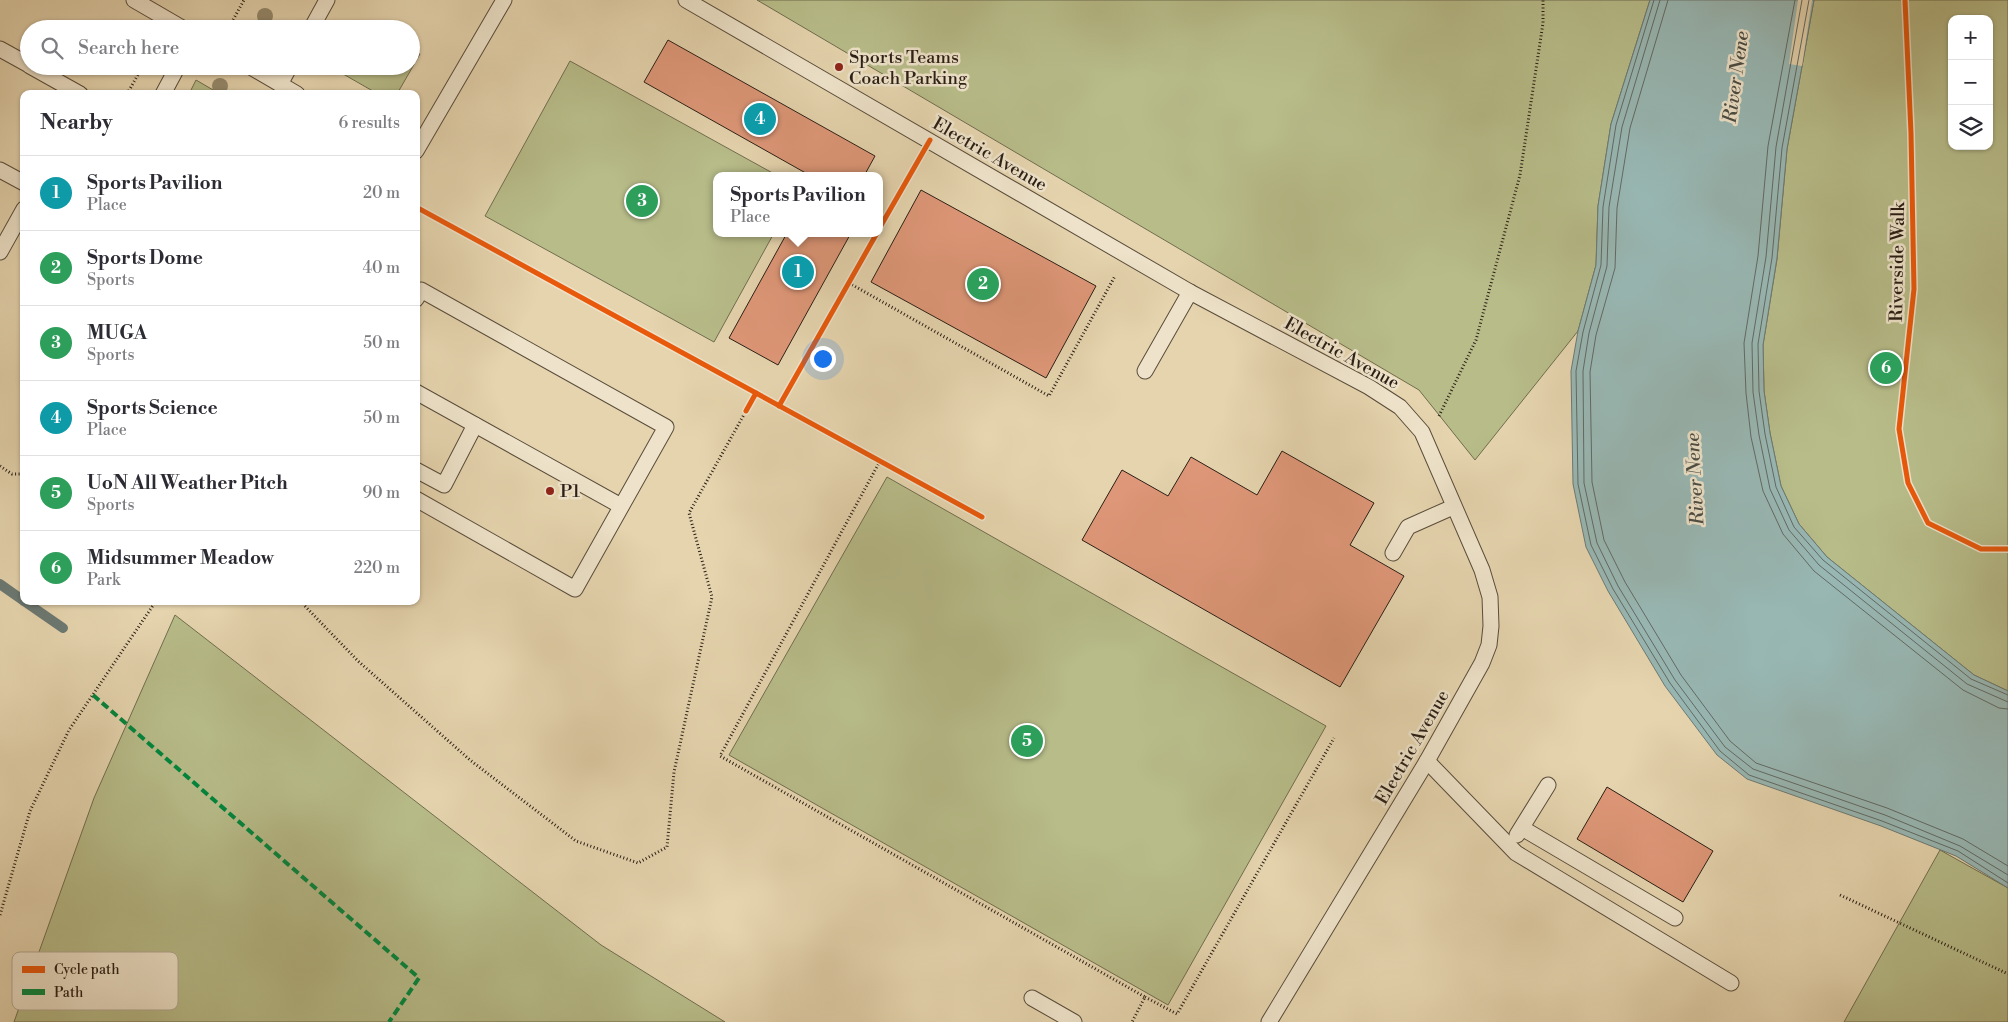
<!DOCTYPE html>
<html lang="en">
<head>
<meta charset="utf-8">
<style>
  :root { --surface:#fff; --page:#f2f2f3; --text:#2b2b33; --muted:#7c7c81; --line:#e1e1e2; --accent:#ea580c }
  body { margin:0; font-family:"Libre Bodoni",serif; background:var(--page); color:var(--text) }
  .controls { position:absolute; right:15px; top:15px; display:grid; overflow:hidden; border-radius:10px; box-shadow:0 1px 4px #0004 }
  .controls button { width:45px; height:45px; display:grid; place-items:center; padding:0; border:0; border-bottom:1px solid var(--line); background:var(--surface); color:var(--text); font:25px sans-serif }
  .you { position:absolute; left:822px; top:358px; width:18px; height:18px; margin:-12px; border:4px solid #fff; border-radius:50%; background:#1a73e8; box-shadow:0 0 0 8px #1a73e833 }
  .badge { display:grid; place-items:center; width:32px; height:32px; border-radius:50%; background:var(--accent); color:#fff; font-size:16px; font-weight:700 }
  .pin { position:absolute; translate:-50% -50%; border:2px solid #fff; box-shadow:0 1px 5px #0006 }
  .popup { position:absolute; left:713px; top:172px; width:170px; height:65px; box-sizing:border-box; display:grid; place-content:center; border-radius:10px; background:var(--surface); filter:drop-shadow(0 1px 4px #0005); font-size:16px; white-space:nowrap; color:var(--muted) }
  .popup b { font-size:19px; color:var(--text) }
  .popup::after { content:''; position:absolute; left:50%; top:100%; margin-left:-10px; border:10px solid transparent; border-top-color:var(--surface) }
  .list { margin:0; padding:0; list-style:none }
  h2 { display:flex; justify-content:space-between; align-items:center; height:65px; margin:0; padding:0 20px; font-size:21px }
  h2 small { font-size:16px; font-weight:400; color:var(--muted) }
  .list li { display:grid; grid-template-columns:32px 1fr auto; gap:15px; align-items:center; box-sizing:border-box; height:75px; padding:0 20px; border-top:1px solid var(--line) }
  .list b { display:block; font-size:19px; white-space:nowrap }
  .list p { margin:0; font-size:16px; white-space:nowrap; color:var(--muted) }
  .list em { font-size:16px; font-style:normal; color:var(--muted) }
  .icon { flex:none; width:28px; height:28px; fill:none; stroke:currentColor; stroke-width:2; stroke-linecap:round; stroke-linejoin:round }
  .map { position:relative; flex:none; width:2008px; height:1022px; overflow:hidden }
  .search { position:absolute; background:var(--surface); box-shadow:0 1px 4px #0004; left:20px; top:20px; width:400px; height:55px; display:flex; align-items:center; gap:12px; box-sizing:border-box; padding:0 18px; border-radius:28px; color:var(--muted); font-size:19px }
  .panel { position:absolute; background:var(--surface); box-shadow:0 1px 4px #0004; left:20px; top:90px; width:400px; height:515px; border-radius:10px }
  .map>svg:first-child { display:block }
  .green { fill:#b7bc89; stroke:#706d4f; fill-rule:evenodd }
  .water { fill:#98b7b3; stroke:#6c7a74 }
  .pier { fill:#e5d4ae }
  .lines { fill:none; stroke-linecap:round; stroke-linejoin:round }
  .shore { stroke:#616a64; stroke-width:1 }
  .stream { stroke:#6c7a74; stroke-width:10 }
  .building { fill:#de9778; stroke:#2a1e15 }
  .service-casing { stroke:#594c3b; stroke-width:17 }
  .path { stroke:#2a1e15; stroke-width:3; stroke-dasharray:1 2.5; stroke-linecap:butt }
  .service { stroke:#eee3ca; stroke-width:15 }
  .quiet { stroke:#00873e; stroke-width:4; stroke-dasharray:8 4; stroke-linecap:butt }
  .cycleway-casing { stroke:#eee3ca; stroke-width:8 }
  .cycleway { stroke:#e8590c; stroke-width:5 }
  .tree { fill:#958a6d }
  .poi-dot { fill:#8f2418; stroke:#eee3ca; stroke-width:2 }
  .labels { text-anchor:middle; stroke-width:5; stroke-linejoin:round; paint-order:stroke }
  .poi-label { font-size:18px; fill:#2a1e15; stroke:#eee3ca; text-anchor:start }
  .street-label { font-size:18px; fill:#2a1e15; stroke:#eee3ca }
  .water-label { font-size:19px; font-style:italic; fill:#4b4c44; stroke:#eee3ca }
  .key { fill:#eee3ca; stroke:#b3a894; stroke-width:1 }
  .key-label { font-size:14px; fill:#2a1e15 }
</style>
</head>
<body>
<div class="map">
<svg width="2008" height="1022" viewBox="0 0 2008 1022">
  <rect width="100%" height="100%" fill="#e5d4ae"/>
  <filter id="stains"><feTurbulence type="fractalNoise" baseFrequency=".004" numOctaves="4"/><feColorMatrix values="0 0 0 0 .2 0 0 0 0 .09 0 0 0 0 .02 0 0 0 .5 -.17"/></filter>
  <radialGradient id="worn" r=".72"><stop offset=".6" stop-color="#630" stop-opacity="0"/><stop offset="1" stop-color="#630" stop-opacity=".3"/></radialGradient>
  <g class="green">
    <polygon points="757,0 1650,0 1611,124 1598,206 1596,265 1578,331 1475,460 1419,390"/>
    <path d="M1814 0H2008V691L1974 675 1827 557 1799 524 1781 486 1770 433 1764 391 1763 345 1777 259 1787 149ZM1952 19H1989V146H1952Z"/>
    <polygon points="411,49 420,54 397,94 378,94 331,67 411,66"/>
    <polygon points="570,61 778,176 717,176 717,233 774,233 714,342 485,216"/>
    <polygon points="196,80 220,94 189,94"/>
    <polygon points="887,477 1326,726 1168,1005 729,755"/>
    <polygon points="175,615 601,945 725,1022 14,1022 94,798"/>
    <polygon points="1940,850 2008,888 2008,1022 1844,1022"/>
  </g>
  <polygon class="water" points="1650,0 1814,0 1787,149 1777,258 1763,345 1764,391 1770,433 1781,486 1799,524 1827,557 1974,675 2008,691 2008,888 1956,856 1881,826 1747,779 1717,755 1665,686 1608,591 1586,547 1573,484 1571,371 1578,331 1596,265 1598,206 1611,124"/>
  <polygon class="pier" points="1798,0 1812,0 1802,66 1789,64"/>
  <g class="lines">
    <g class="shore">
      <polyline points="1654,0 1616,125 1603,207 1601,265 1583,332 1576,371 1578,484 1591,545 1613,589 1670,683 1720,751 1749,775 1882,821 1958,851 2008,883"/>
      <polyline points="1660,0 1622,127 1609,207 1607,266 1589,333 1583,371 1584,483 1597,543 1618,586 1675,680 1725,747 1753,769 1885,815 1960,846 2008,875"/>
      <polyline points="1668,0 1630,128 1617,208 1615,268 1596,335 1590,372 1592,482 1604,540 1625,582 1681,675 1730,741 1756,763 1887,808 1963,839 2008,866"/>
      <polyline points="1795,0 1768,146 1758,256 1744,343 1746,393 1751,437 1763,491 1783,534 1814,571 1963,690 1999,708 2008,709"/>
      <polyline points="1802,0 1776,147 1766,257 1752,343 1753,392 1759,435 1770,489 1789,530 1819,565 1967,684 2008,702"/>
      <polyline points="1809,0 1782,148 1772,258 1758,344 1759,391 1765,434 1776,487 1794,527 1823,560 1971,679 2008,695"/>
    </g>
    <g class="stream">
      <polyline points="0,584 24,601"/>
      <polyline points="24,601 63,628"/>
    </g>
  </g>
  <g class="building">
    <polygon points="668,40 875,156 864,176 811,176 644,82"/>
    <polygon points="921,190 1096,286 1046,378 871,282"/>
    <polygon points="787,233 851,233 778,365 729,338"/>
    <polygon points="1282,451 1374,503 1350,545 1404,576 1340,687 1082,540 1122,470 1168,496 1191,457 1257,495"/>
    <polygon points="1607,787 1713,851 1683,902 1577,839"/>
  </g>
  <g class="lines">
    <defs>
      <g id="service">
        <polyline points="134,0 184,29"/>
        <polyline points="686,0 1190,292 1369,387 1400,407 1422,432 1482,570 1490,597 1491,626 1489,645 1482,663 1427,761 1269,1022"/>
        <polyline points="311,29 327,0"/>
        <polyline points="0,49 29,65"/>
        <polyline points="30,66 80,94"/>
        <polyline points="249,66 297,94"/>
        <polyline points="280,84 290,66"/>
        <polyline points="163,94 178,66"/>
        <polyline points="416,151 504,0"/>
        <polyline points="0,170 24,183"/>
        <polyline points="0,252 24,209"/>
        <polyline points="416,299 421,290 666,427 575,589 416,499"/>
        <polyline points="1145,371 1190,292"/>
        <polyline points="416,392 621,506"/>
        <polyline points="416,470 444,485 475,425"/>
        <polyline points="1393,553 1408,527 1453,507"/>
        <polyline points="1427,761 1516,853 1731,983"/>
        <polyline points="1522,828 1675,918"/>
        <polyline points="1517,835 1548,785"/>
        <polyline points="1032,998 1074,1022"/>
      </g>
    </defs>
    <use href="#service" class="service-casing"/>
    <g class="path">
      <polyline points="228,29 244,0"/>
      <polyline points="127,94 143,66"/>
      <polyline points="849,283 1049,396 1115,276"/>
      <polyline points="1439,416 1476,340 1520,175 1543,23 1543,0"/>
      <polyline points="880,461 720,756 1145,997 1132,1022"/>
      <polyline points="0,466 12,474 24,474"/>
      <polyline points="300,601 358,661 470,760 576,841 638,863 667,847 674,772 712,597 689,513 746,411"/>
      <polyline points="1840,895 2008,974"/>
      <polyline points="0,915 30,811 69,730 156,601"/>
      <polyline points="1145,997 1177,1014 1334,738"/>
    </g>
    <use href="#service" class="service"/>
    <polyline class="quiet" points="93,695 419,978 389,1022"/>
    <defs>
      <g id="cycleway">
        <polyline points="1905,0 1911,133 1914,289 1899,429 1908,483 1928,523 1981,549 2008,549"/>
        <polyline points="416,207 756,393 746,411"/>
        <polyline points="879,229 930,140"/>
        <polyline points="756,393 982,517"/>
        <polyline points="779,406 877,233"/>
      </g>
    </defs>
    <use href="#cycleway" class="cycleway-casing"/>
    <use href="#cycleway" class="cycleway"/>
  </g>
  <g class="tree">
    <circle cx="265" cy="16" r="8"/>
    <circle cx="220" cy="86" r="8"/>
  </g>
  <g class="poi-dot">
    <circle cx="839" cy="67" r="5"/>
    <circle cx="550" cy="491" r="5"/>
  </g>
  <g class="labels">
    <g class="poi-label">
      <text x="849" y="63">Sports Teams<tspan x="849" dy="21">Coach Parking</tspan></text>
      <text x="560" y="497">P1</text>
    </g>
    <g class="street-label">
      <text transform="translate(990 154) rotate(30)" y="6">Electric Avenue</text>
      <text transform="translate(1897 262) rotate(-89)" y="6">Riverside Walk</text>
      <text transform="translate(1342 353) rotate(29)" y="6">Electric Avenue</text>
      <text transform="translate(1412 747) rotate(-60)" y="6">Electric Avenue</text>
    </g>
    <g class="water-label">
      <text transform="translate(1735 77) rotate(-82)" y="7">River Nene</text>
      <text transform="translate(1694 479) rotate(-93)" y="7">River Nene</text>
    </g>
  </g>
  <rect x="12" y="952" width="166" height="58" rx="8" class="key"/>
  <rect x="22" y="966" width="23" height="7" fill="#e8590c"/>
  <rect x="22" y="989" width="23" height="6" fill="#00873e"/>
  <g class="key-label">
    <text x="54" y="974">Cycle path</text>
    <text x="54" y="997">Path</text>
  </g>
  <rect width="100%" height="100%" filter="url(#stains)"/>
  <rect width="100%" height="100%" fill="url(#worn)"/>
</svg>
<div class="controls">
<button>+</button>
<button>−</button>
<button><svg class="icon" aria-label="layers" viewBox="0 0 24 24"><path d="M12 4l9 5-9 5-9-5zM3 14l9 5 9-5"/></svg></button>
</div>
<div class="you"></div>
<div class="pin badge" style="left:798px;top:272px;background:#0f9aa8">1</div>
<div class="popup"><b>Sports Pavilion</b>Place</div>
<div class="pin badge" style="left:983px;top:284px;background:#2e9e5b">2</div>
<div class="pin badge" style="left:642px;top:201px;background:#2e9e5b">3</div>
<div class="pin badge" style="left:760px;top:119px;background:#0f9aa8">4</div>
<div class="pin badge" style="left:1027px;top:741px;background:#2e9e5b">5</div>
<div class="pin badge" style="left:1886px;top:368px;background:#2e9e5b">6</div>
<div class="search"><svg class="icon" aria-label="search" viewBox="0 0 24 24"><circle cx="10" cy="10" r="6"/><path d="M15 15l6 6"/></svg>Search here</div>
<section class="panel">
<h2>Nearby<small>6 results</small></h2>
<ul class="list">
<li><span class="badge" style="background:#0f9aa8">1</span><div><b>Sports Pavilion</b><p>Place</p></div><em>20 m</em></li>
<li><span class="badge" style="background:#2e9e5b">2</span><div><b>Sports Dome</b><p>Sports</p></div><em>40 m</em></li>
<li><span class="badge" style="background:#2e9e5b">3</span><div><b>MUGA</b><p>Sports</p></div><em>50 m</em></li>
<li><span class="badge" style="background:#0f9aa8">4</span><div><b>Sports Science</b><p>Place</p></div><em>50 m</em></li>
<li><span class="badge" style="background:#2e9e5b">5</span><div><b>UoN All Weather Pitch</b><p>Sports</p></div><em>90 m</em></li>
<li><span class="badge" style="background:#2e9e5b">6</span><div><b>Midsummer Meadow</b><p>Park</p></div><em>220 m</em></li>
</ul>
</section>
</div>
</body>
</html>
